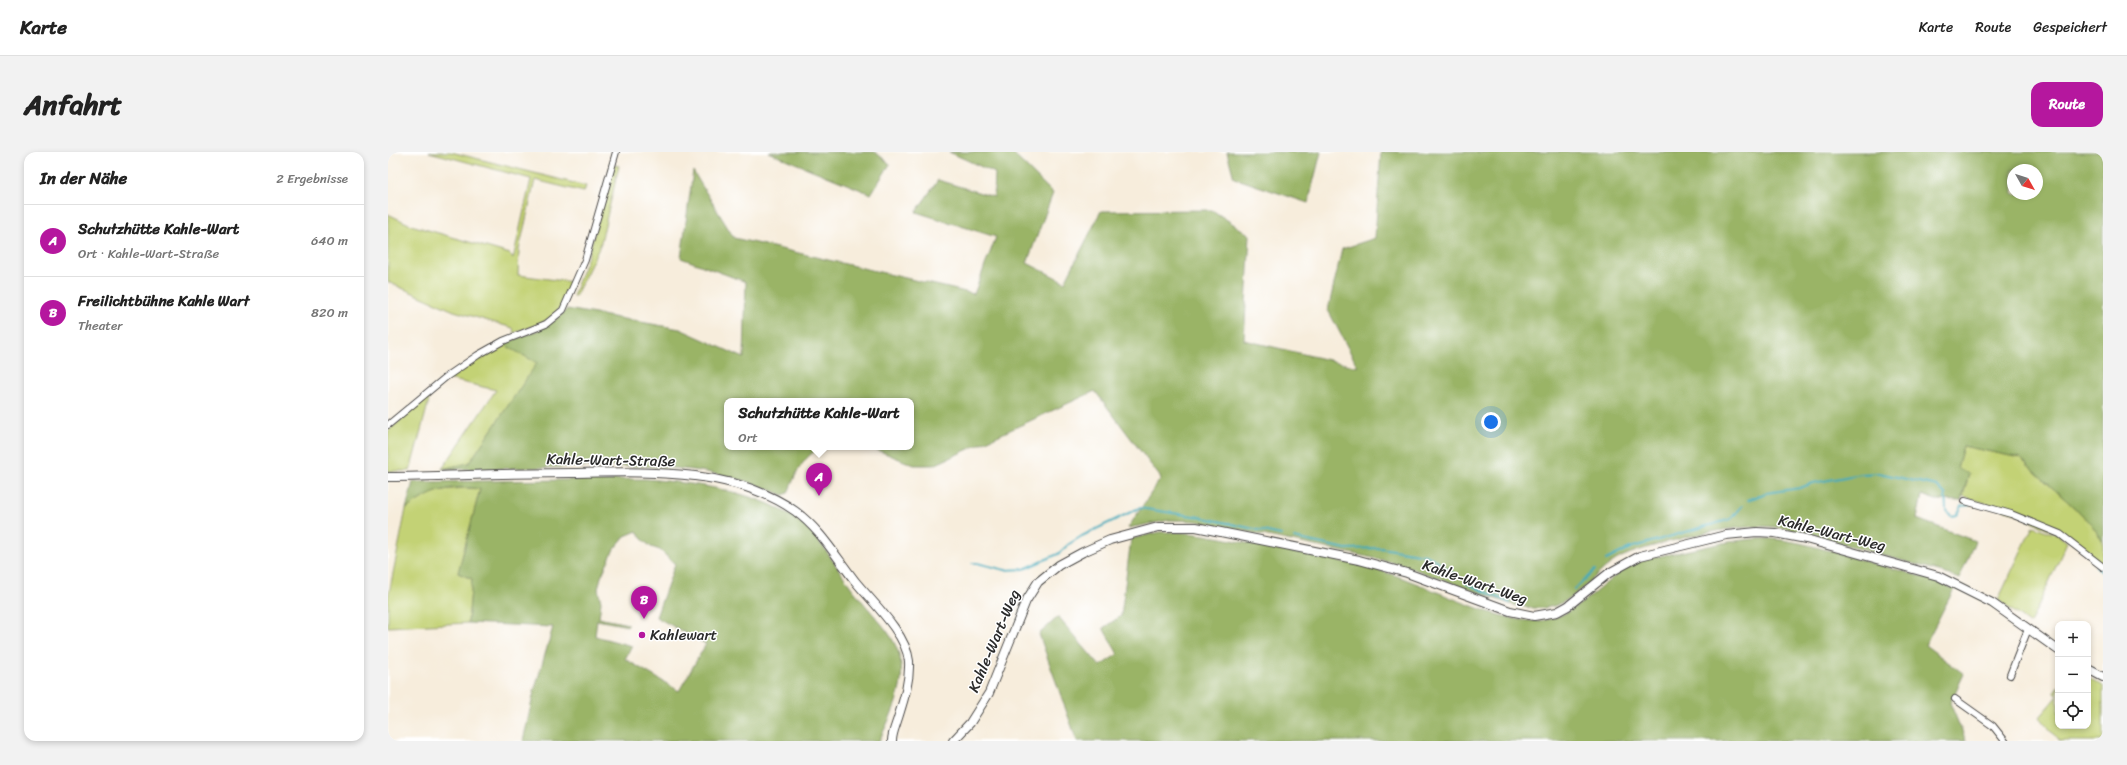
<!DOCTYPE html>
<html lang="de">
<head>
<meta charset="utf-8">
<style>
  :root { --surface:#fff; --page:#f2f2f2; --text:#222; --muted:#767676; --line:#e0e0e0; --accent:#b5179e }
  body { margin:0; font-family:Sriracha,sans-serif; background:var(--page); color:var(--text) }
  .controls { position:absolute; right:12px; bottom:12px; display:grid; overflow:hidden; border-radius:8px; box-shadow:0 2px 6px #0003 }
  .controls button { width:36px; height:36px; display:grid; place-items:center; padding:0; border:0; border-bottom:1px solid var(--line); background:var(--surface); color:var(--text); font:20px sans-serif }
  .compass { position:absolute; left:1619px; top:12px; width:36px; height:36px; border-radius:50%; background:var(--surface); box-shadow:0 2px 6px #0003; rotate:129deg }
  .you { position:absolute; left:1103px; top:270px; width:14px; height:14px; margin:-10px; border:3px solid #fff; border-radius:50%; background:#1a73e8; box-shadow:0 0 0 6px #1a73e833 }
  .badge { display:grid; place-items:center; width:26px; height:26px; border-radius:50%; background:var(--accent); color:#fff; font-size:13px; font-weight:700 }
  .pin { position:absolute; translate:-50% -33px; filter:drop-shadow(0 1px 2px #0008) }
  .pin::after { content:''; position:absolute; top:21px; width:14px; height:12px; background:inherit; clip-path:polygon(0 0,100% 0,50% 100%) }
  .popup { position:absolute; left:336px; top:246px; width:190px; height:52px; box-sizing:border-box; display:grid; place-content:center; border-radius:8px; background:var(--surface); filter:drop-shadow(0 1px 3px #0005); font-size:13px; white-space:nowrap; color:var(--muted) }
  .popup b { font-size:15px; color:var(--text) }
  .popup::after { content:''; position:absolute; left:50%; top:100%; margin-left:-8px; border:8px solid transparent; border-top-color:var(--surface) }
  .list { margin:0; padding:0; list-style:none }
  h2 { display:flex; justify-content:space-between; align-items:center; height:52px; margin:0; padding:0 16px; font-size:17px }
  h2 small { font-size:13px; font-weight:400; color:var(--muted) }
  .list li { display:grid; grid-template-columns:26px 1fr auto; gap:12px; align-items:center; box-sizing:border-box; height:72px; padding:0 16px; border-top:1px solid var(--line) }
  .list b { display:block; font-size:15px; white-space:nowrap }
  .list p { margin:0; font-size:13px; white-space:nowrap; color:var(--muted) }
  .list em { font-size:13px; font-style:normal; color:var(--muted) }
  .icon { flex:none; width:22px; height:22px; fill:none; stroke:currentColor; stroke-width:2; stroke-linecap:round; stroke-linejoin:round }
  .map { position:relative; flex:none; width:1715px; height:589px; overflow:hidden; border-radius:12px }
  header { display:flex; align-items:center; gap:24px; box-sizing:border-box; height:56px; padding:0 20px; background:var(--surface); border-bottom:1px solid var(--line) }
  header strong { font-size:19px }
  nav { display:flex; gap:22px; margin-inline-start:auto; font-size:14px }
  .intro { display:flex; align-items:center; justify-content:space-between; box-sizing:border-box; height:96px; padding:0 24px }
  h1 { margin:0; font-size:28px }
  .button { padding:10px 18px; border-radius:12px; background:var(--accent); color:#fff; font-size:14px; font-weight:700 }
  main { display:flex; gap:24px; padding:0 24px }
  aside { flex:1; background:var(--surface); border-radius:12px; box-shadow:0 2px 6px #0003 }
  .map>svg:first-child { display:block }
  .green { fill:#c3d274; stroke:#777e50 }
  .forest { fill:#9ab466; stroke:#627048; fill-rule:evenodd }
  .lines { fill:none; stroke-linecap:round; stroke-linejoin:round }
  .stream { stroke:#3daabc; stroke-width:2 }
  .street-casing { stroke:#4a4846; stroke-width:8 }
  .secondary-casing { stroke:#4a4846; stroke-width:10 }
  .street { stroke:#fff; stroke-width:6 }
  .secondary { stroke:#fff; stroke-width:8 }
  .poi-dot { fill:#b5179e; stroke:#fff; stroke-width:1.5 }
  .labels { text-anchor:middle; stroke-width:3; stroke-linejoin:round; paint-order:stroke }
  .street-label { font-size:15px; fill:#2b2b2b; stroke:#fff }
  .poi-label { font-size:15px; fill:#2b2b2b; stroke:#fff; text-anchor:start }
</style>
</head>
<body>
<header>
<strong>Karte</strong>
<nav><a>Karte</a><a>Route</a><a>Gespeichert</a></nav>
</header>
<div class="intro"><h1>Anfahrt</h1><a class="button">Route</a></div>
<main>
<aside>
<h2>In der Nähe<small>2 Ergebnisse</small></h2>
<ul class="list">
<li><span class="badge">A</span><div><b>Schutzhütte Kahle-Wart</b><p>Ort · Kahle-Wart-Straße</p></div><em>640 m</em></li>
<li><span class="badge">B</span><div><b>Freilichtbühne Kahle Wart</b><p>Theater</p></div><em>820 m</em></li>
</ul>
</aside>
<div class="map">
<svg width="1715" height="589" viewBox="0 0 1715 589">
  <rect width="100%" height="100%" fill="#fff"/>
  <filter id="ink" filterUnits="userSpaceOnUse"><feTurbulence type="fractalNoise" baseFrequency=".025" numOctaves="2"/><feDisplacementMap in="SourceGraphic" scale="8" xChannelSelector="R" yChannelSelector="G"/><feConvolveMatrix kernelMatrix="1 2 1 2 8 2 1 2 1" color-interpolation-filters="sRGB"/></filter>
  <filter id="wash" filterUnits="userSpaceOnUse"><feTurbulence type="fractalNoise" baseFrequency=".012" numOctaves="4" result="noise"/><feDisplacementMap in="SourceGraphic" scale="16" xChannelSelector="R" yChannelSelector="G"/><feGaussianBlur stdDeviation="0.9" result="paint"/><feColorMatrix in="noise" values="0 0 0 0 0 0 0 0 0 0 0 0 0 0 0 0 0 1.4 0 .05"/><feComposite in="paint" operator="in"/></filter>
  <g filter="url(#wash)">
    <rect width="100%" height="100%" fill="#f7eddc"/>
    <g class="green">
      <path d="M41 0H63L198 34 196 40 147 28 131 98 130 123 184 130C172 167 160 169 126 181L125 176 66 159 0 130V62L23 73 122 102 125 107 143 27Z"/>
      <polygon points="226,13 231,14 212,94 187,145 185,144 200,104"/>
      <polygon points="115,192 150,211 81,311 54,317 108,238 60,227"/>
      <polygon points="43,241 22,319 0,319 0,279"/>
      <polygon points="1575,294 1632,306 1701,369 1715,389 1715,414 1681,387 1625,360 1575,344 1581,322 1569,316"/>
      <path d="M77 336 92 337 70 421 84 427 80 471 0 475V446L18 357C42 340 48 338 77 336Z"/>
      <polygon points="1645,374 1670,383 1679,390 1642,472 1610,448"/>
      <polygon points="1700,525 1715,534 1715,589 1671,589 1652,565 1670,544 1666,540 1670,534 1670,574 1700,574"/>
    </g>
    <g class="forest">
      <polygon points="380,0 487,0 502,12 483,42"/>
      <path d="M561 0H623L665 41 639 111 677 130 713 59 824 58 862 83 856 188 970 215 940 158 954 97 987 86 993 0H1715V389L1701 369 1632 306 1575 294 1569 316 1581 322 1573 349 1548 348 1534 343 1529 367 1587 389 1571 427 1551 419C1518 410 1485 400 1452 391 1431 385 1410 377 1388 375 1349 371 1286 387 1249 399 1239 402 1230 406 1222 412 1201 428 1183 454 1155 456 1144 457 1132 454 1122 452L1009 411 808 369 782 368 740 376 773 326 707 239 546 313H526L482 295H523V249H339V295H433C414 306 408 321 400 341L395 343C326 312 259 313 185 315 142 316 98 317 54 317L81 311 149 211 115 192C139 183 162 176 179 157L292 177 356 206 358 130 293 106 305 19 346 86 586 142 608 85 528 60 550 28 606 45 607 21ZM1625 18H1649V42H1625Z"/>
      <polygon points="839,0 933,0 920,51 846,26"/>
      <path d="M257 327C307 331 381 340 419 376 439 396 452 422 470 444 479 456 490 467 499 479 527 517 509 551 491 589H135L146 540 165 475 80 471 84 427 70 421 92 337C61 333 43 339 18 357L25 330ZM249 379 253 386 263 395 272 398 287 412 268 465 318 492 291 539 237 507 244 494 207 484 209 468 240 474V472L211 466 213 450 210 437 213 425 226 397 237 384Z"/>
      <path d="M772 380C814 379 855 391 896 399 933 406 971 411 1006 423 1047 437 1105 468 1145 469 1190 470 1214 424 1253 409 1267 404 1284 402 1298 399 1326 393 1356 385 1385 387 1418 390 1451 402 1483 411 1511 418 1539 425 1566 437L1537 493 1576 522 1562 551 1578 589H689L651 482 670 465 712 514 730 502 715 476 733 464 743 387Z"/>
    </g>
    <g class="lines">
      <g class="stream">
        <polyline points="1360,348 1378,341 1412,336 1425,331 1473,322 1491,321 1549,334 1557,342 1558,357 1563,364 1569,363 1574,354 1582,353"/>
        <polyline points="906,386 958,397 993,396 1037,403 1044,406 1069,424"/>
        <polyline points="1218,408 1242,396 1343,367 1354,354"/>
        <polyline points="584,411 589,411 617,418 636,417 670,402 681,392 694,384 751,356 812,365 893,383"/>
        <polyline points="1708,414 1715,420"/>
        <polyline points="1078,431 1122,451"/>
        <polyline points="1186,438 1207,418"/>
      </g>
    </g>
  </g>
  <g filter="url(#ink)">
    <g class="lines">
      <defs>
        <g id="street">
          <polyline points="0,273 58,225 90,203 115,189 158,172 175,158 197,108 228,0"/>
          <polyline points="1577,349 1623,362 1672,382 1715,415"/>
          <polyline points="1622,523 1640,477"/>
          <polyline points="1567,547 1605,574 1617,589"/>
        </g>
        <g id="secondary">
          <path d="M0 325C61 324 122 321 183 321 255 320 345 315 407 359 433 378 448 405 467 429 484 450 518 481 521 509 522 529 516 547 510 566 508 573 504 581 504 589"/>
          <polyline points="1700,517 1715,525"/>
          <polyline points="565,589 582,571 601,541 638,449 650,430 671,413 695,400 722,388 770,375 808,375 971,408 1019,421 1122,459 1146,464 1169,460 1180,454 1221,421 1252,404 1338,383 1369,380 1387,381 1418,387 1550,424 1604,451 1670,498"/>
        </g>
      </defs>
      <use href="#street" class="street-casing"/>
      <use href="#secondary" class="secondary-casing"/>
      <use href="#street" class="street"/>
      <use href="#secondary" class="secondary"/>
    </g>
  </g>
  <circle class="poi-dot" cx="254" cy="483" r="4"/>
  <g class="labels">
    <g class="street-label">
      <text transform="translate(223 308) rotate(1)" y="5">Kahle-Wart-Straße</text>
      <text transform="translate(1444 381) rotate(14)" y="5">Kahle-Wart-Weg</text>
      <text transform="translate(1087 430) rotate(19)" y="5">Kahle-Wart-Weg</text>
      <text transform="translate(606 489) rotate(-67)" y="5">Kahle-Wart-Weg</text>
    </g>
    <g class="poi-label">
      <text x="262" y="488">Kahlewart</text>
    </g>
  </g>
</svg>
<div class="controls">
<button>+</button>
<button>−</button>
<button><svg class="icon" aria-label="locate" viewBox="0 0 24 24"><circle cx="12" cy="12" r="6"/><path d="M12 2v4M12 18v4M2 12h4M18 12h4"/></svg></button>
</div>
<svg class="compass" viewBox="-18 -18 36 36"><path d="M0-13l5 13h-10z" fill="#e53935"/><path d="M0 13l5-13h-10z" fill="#767676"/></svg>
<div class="you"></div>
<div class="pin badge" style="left:431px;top:344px">A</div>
<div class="popup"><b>Schutzhütte Kahle-Wart</b>Ort</div>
<div class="pin badge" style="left:256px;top:467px">B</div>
</div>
</main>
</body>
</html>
